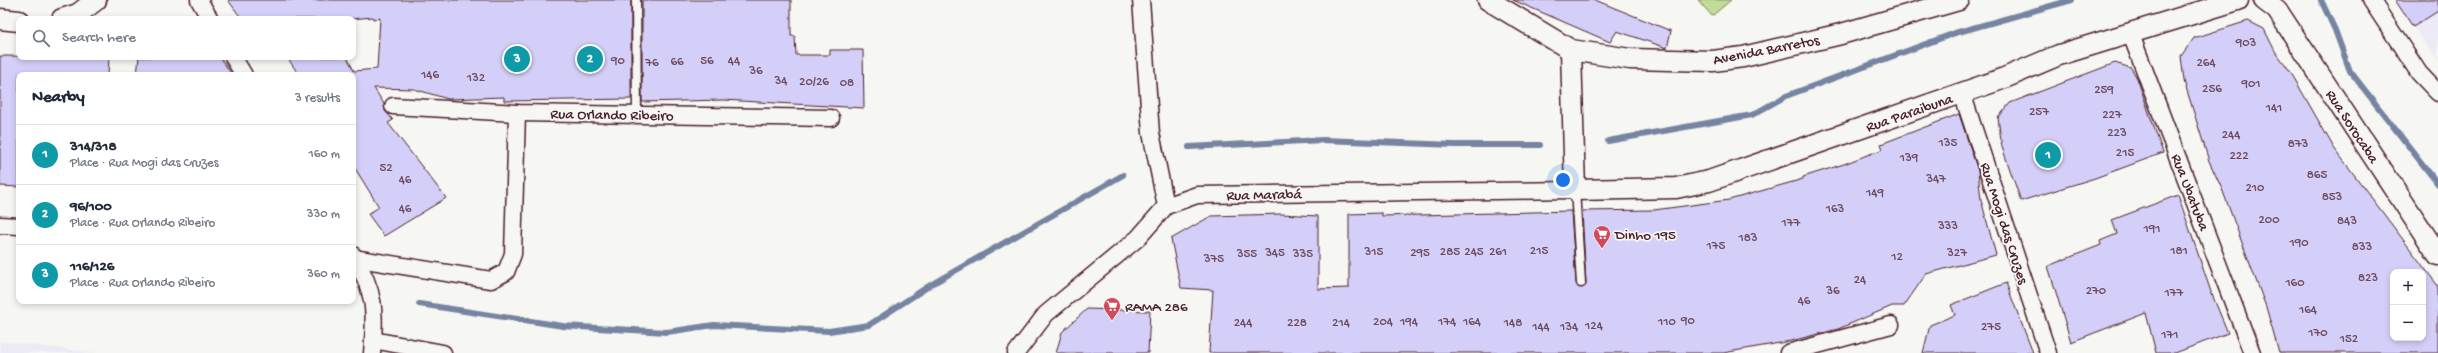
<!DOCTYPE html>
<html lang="en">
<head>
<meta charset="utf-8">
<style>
  :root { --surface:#fff; --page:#f6f6f7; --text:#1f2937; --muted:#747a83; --line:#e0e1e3; --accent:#d1495b }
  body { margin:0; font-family:"Gochi Hand",sans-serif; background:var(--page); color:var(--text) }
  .controls { position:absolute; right:12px; bottom:12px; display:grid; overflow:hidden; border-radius:8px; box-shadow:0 2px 6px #0003 }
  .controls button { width:36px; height:36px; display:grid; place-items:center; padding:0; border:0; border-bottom:1px solid var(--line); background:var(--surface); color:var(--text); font:20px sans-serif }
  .you { position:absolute; left:1563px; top:180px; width:14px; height:14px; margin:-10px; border:3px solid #fff; border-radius:50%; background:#1a73e8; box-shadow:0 0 0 6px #1a73e833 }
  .badge { display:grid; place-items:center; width:26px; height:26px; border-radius:50%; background:var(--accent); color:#fff; font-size:13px; font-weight:700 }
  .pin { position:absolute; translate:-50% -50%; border:2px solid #fff; box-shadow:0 1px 4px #0006 }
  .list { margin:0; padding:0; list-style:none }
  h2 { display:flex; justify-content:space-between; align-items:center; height:52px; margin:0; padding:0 16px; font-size:17px }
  h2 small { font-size:13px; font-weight:400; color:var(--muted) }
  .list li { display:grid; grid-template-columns:26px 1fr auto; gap:12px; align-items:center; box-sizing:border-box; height:60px; padding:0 16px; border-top:1px solid var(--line) }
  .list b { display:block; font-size:15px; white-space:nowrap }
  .list p { margin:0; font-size:13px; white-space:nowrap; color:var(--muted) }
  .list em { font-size:13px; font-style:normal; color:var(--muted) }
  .icon { flex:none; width:22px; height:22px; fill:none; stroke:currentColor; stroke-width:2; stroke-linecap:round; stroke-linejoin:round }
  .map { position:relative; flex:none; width:2438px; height:353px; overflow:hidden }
  .search { position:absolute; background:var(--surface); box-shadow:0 2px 6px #0003; left:16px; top:16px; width:340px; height:44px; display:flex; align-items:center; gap:10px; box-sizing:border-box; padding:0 14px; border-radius:8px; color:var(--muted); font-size:15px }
  .panel { position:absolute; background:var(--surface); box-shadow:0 2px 6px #0003; left:16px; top:72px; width:340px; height:232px; border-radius:8px }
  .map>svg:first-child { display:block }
  .built { fill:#eceaf4 }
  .green { fill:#bfdd96; stroke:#847e60 }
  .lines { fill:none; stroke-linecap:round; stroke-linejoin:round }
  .stream { stroke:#7684a2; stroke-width:6 }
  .building { fill:#d4cff8; stroke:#4a1f2b; fill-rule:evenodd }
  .service-casing { stroke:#4a1f2b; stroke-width:11 }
  .minor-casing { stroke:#4a1f2b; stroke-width:19 }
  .tertiary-casing { stroke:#4a1f2b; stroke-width:23 }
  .service { stroke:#f6f6f2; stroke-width:8 }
  .minor { stroke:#f6f6f2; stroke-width:16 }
  .tertiary { stroke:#f6f6f2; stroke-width:20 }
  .labels { text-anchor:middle; stroke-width:3.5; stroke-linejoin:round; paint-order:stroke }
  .number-label { font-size:13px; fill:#6c4b5e }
  .street-label { font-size:15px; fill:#4a1f2b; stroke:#f6f6f2 }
  .poi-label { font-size:15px; fill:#4a1f2b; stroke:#f6f6f2; text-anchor:start }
</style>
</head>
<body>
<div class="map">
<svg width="2438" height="353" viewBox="0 0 2438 353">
  <rect width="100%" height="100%" fill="#f6f6f2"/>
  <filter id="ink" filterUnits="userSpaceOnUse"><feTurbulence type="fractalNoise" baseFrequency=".025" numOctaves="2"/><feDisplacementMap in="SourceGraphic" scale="8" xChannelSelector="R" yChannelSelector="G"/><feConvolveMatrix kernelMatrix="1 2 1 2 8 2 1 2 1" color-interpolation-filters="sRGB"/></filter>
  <g filter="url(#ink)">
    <g class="built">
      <polygon points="2438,11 2438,61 2413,27"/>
      <polygon points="0,341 97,353 0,353"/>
    </g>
    <polygon class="green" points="1698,0 1731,0 1712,16"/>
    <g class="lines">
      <g class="stream">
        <polyline points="2321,0 2335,30 2350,71 2438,184"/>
        <polyline points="1608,141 1752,115 1786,96 1955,33 2072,0"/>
        <polyline points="1189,147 1323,140 1455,145 1540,145"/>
        <polyline points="419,304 563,326 667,332 714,325 829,331 869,325 932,284 1123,175"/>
      </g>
    </g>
    <g class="building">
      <polygon points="228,0 631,0 631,99 504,101 504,97 448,99 414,89 374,88 384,104 385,111 393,120 388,123 446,198 384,236 368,214 379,207 353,165 353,75 299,75 287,57 347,57 354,71 377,69 380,18 373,19 373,17 351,19 242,19"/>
      <polygon points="642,0 791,0 791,36 795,36 796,55 830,55 830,50 863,50 864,108 723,100 642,102"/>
      <polygon points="1513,0 1595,0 1671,31 1667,48 1617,31 1610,42"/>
      <polygon points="2395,0 2438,0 2438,11 2413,27"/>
      <path d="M2248 21 2264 29 2275 51 2290 71 2334 148 2438 286V353H2279L2266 307 2222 189 2209 161 2184 81 2181 56 2194 38ZM2393 272H2423V338H2393Z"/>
      <polygon points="0,56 109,57 108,75 19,75 19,187 0,186"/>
      <polygon points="139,57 220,57 232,75 137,75"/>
      <polygon points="2115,63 2131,68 2137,78 2163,153 2095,178 2021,201 2002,147 1998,118 2010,103"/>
      <polygon points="1959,114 1978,171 1981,200 1996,255 1926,274 1904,306 1892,306 1838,329 1791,341 1723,353 1209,353 1213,290 1181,288 1171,239 1211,216 1282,214 1318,216 1318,289 1349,288 1349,214 1382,213 1382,216 1571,211 1576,283 1582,288 1586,283 1582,211 1654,210 1729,200 1803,179 1803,177 1844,164 1883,149 1881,144"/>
      <polygon points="2178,195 2211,292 2228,333 2175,353 2156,353 2146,313 2071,342 2048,266 2101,245 2100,241 2117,234 2112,220"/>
      <polygon points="2006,283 2033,353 1923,353 1930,325 1955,315 1951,305"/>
      <polygon points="1087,309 1150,311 1148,353 1056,353 1062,332"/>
    </g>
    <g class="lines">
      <defs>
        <g id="service">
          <polyline points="636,0 637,115"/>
          <polyline points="1575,190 1581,283"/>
        </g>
        <g id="minor">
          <polyline points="199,0 210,19"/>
          <polyline points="1141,0 1151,133 1166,206"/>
          <polyline points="2371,0 2419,73 2438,93"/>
          <polyline points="2130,32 2252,353"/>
          <polyline points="233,57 244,75"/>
          <polyline points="1962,93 2048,353"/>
          <polyline points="393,106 517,113 831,118"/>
          <polyline points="0,225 19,226"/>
          <path d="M353 255C375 291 376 311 372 353"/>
          <polyline points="353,258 491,280 506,272 513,254 517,113"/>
          <polyline points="373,340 443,353"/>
          <polyline points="1016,353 1046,314 1138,238 1166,206 1197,195 1575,190"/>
          <polyline points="1788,353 1891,325"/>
        </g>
        <g id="tertiary">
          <polyline points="1488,0 1571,50 1630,59 1713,61 1743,57 1841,34 1959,0"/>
          <polyline points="2264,0 2277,10 2438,255"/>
          <polyline points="0,19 19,21"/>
          <polyline points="62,19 78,14 96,0"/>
          <polyline points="1571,50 1575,190 1676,188 1709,181 2002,79 2059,55 2238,0"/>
        </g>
      </defs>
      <use href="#service" class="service-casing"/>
      <use href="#minor" class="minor-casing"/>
      <use href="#tertiary" class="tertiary-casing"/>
      <use href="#service" class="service"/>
      <use href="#minor" class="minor"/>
      <use href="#tertiary" class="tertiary"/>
    </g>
  </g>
  <defs>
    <symbol id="supermarket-pin" viewBox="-11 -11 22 30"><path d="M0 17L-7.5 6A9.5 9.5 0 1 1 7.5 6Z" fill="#d1495b" stroke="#f6f6f2"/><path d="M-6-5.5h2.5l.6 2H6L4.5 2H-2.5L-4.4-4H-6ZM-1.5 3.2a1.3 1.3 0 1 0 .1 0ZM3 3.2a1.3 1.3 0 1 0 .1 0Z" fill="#fff"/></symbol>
  </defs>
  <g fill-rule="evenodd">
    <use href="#supermarket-pin" x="1592" y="224" width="20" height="27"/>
    <use href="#supermarket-pin" x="1102" y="296" width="20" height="27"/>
  </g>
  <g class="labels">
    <g class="number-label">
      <text x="2246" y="46">903</text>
      <text x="618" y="64">90</text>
      <text x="707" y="64">56</text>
      <text x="734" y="64">44</text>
      <text x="677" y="65">66</text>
      <text x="652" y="66">76</text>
      <text x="2206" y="66">264</text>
      <text x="756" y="74">36</text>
      <text x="430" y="78">146</text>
      <text x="476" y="81">132</text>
      <text x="781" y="84">34</text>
      <text x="814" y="85">20/26</text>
      <text x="847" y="86">08</text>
      <text x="2251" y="87">901</text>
      <text x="2212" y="92">256</text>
      <text x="2104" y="93">259</text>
      <text x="2274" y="111">141</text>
      <text x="2039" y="115">257</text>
      <text x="2112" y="118">227</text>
      <text x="2117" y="136">223</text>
      <text x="2231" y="138">244</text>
      <text x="1948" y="146">135</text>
      <text x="2298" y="147">873</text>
      <text x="2125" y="156">215</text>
      <text x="2239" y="159">222</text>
      <text x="1909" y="161">139</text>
      <text x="386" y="171">52</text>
      <text x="2317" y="178">865</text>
      <text x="1936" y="182">347</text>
      <text x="405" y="183">46</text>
      <text x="2255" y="191">210</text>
      <text x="1875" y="196">149</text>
      <text x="2332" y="200">853</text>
      <text x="405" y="212">46</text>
      <text x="1835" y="212">163</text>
      <text x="2269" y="223">200</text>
      <text x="2347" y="224">843</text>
      <text x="1791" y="226">177</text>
      <text x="1948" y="229">333</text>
      <text x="2152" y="232">191</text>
      <text x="1748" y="241">183</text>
      <text x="2299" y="246">190</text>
      <text x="1716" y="249">175</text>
      <text x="2362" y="250">833</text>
      <text x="1539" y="254">215</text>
      <text x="2179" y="254">181</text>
      <text x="1374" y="255">315</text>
      <text x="1450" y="255">285</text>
      <text x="1474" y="255">245</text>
      <text x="1498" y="255">261</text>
      <text x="1275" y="256">345</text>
      <text x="1420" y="256">295</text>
      <text x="1957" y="256">327</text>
      <text x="1247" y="257">355</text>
      <text x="1303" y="257">335</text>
      <text x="1897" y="260">12</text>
      <text x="1214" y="262">375</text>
      <text x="2368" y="281">823</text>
      <text x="1860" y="283">24</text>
      <text x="2295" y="286">160</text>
      <text x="1833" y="294">36</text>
      <text x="2096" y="294">270</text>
      <text x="2174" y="296">177</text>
      <text x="1804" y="304">46</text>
      <text x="2308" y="313">164</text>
      <text x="1688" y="324">90</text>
      <text x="1383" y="325">204</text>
      <text x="1409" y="325">194</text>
      <text x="1447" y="325">174</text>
      <text x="1472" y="325">164</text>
      <text x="1667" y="325">110</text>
      <text x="1243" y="326">244</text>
      <text x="1297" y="326">228</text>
      <text x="1341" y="326">214</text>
      <text x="1513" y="326">148</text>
      <text x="1594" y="329">124</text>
      <text x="1541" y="330">144</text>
      <text x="1569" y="330">134</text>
      <text x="1991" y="330">275</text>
      <text x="2318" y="336">170</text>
      <text x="2170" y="338">171</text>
      <text x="2349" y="342">152</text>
    </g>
    <g class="street-label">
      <text transform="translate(1766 49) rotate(-11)" y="5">Avenida Barretos</text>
      <text transform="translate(1909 112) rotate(-19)" y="5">Rua Paraibuna</text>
      <text transform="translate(612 114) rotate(1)" y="5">Rua Orlando Ribeiro</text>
      <text transform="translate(2353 126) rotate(57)" y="5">Rua Sorocaba</text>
      <text transform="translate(2191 192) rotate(69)" y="5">Rua Ubatuba</text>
      <text transform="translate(1264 194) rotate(-1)" y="5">Rua Marabá</text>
      <text transform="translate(2005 223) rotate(72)" y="5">Rua Mogi das Cruzes</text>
    </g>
    <g class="poi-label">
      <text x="1615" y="239">Dinho 195</text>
      <text x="1125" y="311">RAMA 286</text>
    </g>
  </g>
</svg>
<div class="controls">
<button>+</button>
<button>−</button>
</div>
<div class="you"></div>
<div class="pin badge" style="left:2048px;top:155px;background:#0f9aa8">1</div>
<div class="pin badge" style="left:590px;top:59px;background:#0f9aa8">2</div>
<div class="pin badge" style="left:517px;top:59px;background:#0f9aa8">3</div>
<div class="search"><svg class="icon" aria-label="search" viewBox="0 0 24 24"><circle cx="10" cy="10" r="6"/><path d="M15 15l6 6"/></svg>Search here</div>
<section class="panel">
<h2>Nearby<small>3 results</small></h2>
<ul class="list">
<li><span class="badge" style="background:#0f9aa8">1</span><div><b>314/318</b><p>Place · Rua Mogi das Cruzes</p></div><em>160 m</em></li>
<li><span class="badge" style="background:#0f9aa8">2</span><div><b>96/100</b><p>Place · Rua Orlando Ribeiro</p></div><em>330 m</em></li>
<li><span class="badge" style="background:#0f9aa8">3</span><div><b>116/126</b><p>Place · Rua Orlando Ribeiro</p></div><em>360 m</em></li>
</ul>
</section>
</div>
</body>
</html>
